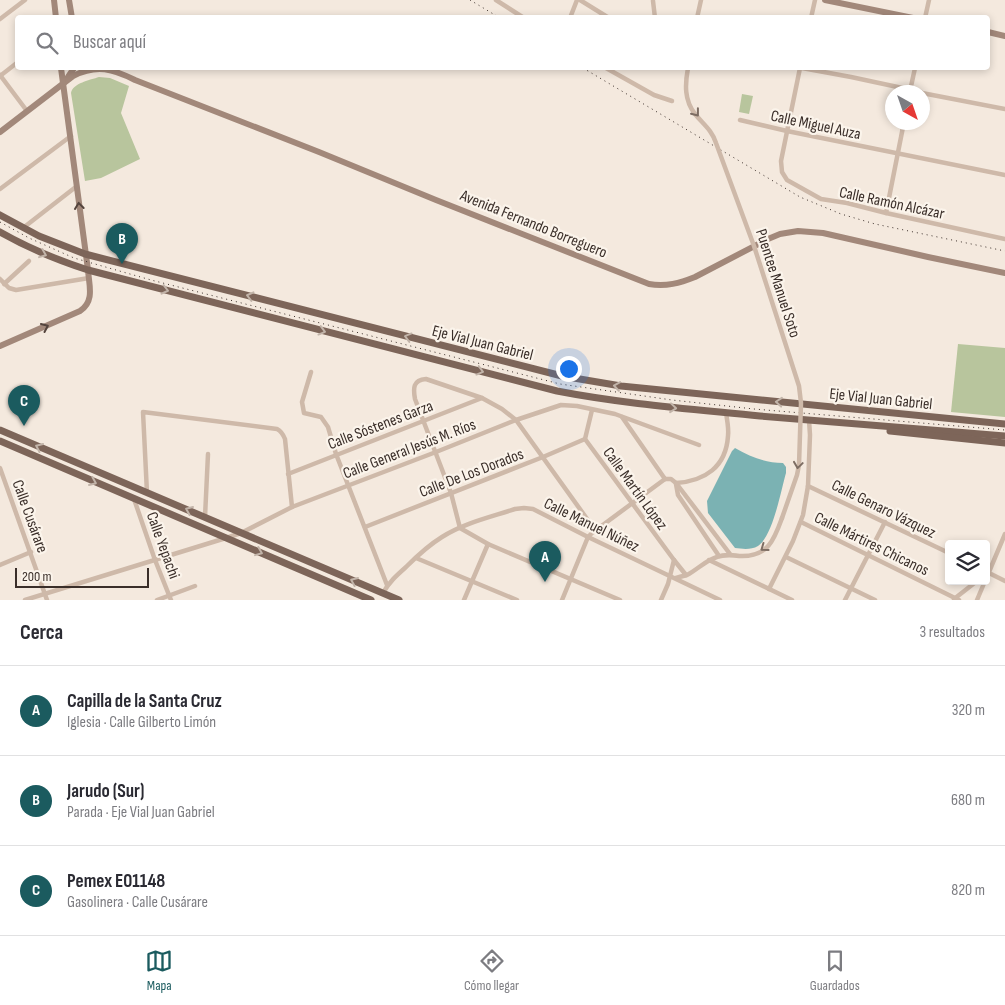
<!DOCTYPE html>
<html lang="es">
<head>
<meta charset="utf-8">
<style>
  :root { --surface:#fff; --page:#f7f7f7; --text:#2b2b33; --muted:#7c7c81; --line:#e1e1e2; --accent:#1b5b5f }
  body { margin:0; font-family:"Sofia Sans Condensed",sans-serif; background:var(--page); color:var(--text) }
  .controls { position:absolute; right:15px; bottom:15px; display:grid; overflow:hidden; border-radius:5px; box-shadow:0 2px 8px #0003 }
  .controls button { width:45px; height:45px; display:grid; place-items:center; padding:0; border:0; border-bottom:1px solid var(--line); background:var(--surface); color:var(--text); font:25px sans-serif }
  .compass { position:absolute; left:885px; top:85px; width:45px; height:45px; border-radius:50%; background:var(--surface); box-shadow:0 2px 8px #0003; rotate:140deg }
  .scale { position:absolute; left:15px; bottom:12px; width:134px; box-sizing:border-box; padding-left:5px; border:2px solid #3a2e29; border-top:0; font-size:14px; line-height:18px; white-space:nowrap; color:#3a2e29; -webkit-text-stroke:4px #fbf4eb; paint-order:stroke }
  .you { position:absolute; left:568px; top:368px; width:18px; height:18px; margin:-12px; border:4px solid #fff; border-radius:50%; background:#1a73e8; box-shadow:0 0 0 8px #1a73e833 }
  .badge { display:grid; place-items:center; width:32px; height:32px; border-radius:50%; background:var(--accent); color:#fff; font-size:16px; font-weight:700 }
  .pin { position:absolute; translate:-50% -41px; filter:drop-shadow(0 1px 2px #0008) }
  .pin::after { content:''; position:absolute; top:26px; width:18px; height:15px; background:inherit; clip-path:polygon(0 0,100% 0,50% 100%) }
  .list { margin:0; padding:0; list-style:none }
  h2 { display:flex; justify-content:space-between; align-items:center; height:65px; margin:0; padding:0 20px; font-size:21px }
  h2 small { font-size:16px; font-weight:400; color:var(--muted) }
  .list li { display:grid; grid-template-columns:32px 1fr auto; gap:15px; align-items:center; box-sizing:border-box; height:90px; padding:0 20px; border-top:1px solid var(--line) }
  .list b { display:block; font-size:19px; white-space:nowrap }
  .list p { margin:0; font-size:16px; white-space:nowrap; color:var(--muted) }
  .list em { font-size:16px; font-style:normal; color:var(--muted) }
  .icon { flex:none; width:28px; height:28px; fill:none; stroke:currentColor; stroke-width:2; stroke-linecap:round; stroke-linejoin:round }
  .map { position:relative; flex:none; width:1005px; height:600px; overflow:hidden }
  .search { position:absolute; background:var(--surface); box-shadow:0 2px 8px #0003; left:15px; right:15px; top:15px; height:55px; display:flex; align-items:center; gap:12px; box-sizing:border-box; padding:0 18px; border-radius:5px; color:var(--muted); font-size:19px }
  .sheet { height:335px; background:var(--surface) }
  nav { display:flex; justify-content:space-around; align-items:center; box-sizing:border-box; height:70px; border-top:1px solid var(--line); background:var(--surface); font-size:14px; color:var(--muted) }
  nav a { display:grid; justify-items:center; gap:2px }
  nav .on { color:var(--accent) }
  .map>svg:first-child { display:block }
  .green { fill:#b8c59d }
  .water { fill:#7bb2b3 }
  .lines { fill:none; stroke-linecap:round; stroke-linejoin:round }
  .street { stroke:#ceb9a9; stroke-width:4.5 }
  .secondary { stroke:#a2887a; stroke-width:6 }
  .primary { stroke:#7d6559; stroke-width:7 }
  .rail { stroke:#3a2e29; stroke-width:1; stroke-dasharray:1 4; stroke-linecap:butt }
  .street-bridge { stroke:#ceb9a9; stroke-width:4.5 }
  .oneway { stroke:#7d6d63 }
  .oneway2 { stroke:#54443d }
  .oneway3 { stroke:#c2b4a9 }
  .labels { text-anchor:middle; stroke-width:4.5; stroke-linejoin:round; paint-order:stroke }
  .street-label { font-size:16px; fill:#3a2e29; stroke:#fbf4eb }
</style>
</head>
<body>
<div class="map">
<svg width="1005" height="600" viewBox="0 0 1005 600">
  <rect width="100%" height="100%" fill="#f4e9de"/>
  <g class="green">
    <path d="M99 77 110 78 129 86 121 113 140 159 101 178 85 181 71 93C73 83 90 80 99 77Z"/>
    <polygon points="742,94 753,96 749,114 739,112"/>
    <polygon points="958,344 1005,348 1005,417 951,412"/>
  </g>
  <path class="water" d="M735 448C751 457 765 463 783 463L786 467V473C781 490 773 536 758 546 751 550 743 549 735 548L708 513 707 501 732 451Z"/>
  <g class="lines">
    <g class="street">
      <polyline points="496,0 524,18"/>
      <polyline points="580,0 609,18"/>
      <polyline points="653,1 655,18"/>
      <polyline points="570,18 577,0"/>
      <polyline points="697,18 701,0"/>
      <polyline points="811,18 815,0"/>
      <polyline points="925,18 929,0"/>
      <polyline points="0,19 25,0"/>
      <polyline points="606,68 654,95 672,101"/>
      <polyline points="800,68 781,161 782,172 787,180 821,199 847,203 886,213 1005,239"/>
      <polyline points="802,68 851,77 921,92"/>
      <polyline points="0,75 27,111"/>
      <polyline points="0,76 18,62"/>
      <polyline points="910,91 915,68"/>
      <polyline points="922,93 1005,109"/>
      <polyline points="740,120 787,131 1005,175"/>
      <polyline points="0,189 71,136"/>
      <polyline points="886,213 904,122"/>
      <polyline points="23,228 77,186"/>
      <polyline points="0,279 9,288 16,290 89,278"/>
      <polyline points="4,284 29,261"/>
      <polyline points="311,372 302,402 304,413 321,417 328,427 336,454 387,585"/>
      <polyline points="592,410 585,439 674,560 686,575"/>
      <polyline points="622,417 665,479"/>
      <polyline points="0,468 47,600"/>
      <polyline points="288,474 482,398"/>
      <polyline points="665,479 671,479 676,483 730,554"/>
      <path d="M676 483C705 481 726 467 728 436 729 428 727 420 726 413"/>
      <polyline points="676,484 678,495 719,556"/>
      <polyline points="808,486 949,553"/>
      <path d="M147 493 143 412 277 429C281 431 283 434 285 439L292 507"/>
      <polyline points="134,499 155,560 171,600"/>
      <polyline points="205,517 208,454"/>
      <polyline points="801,522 959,600"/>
      <polyline points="365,527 543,457 585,439"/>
      <path d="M595 530 516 420 502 409 482 398 426 379C413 380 413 388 415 399L451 493 460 528 488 544 620 600"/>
      <polyline points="786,557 875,600"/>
      <polyline points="416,558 517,600"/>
      <polyline points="709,560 792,600"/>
      <polyline points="0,565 31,552"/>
      <polyline points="987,572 1005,581"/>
      <path d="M676 578C679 577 683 576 687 575 697 570 706 560 717 557 725 554 732 555 740 556 768 557 774 540 782 518"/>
      <polyline points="986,579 1005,534"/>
      <polyline points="769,589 793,541 803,515 808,486 810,435 809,420"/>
      <path d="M383 593C389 582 397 575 406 567 417 556 429 545 442 537 464 523 491 517 515 509L524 508 533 509 588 537 720 600"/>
      <polyline points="954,599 977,581"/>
      <polyline points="25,600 226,538 241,533 292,507 436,452 516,420 561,405 577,406 615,414 699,445"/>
      <polyline points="157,600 195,586"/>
      <polyline points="464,600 488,544"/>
      <polyline points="562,600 588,537 592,533 665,479"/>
      <polyline points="661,600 668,584 674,560"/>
      <polyline points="845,600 885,522"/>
      <polyline points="977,600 985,581"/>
    </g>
    <g class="secondary">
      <polyline points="54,0 56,18"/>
      <polyline points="69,0 72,18"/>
      <polyline points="825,0 913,18"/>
      <polyline points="988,32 1005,36"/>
      <polyline points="68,77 74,68"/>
      <path d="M0 132 73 76C97 64 113 69 135 80L319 152 436 200 649 284C666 287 680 283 695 277L768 239 780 234 798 231 823 233 928 257 1005 273"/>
      <path d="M0 346 80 311C95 301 89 285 88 270L61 68"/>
    </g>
    <g class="primary">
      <polyline points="0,215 39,236 85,254 562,376 621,386 1005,424"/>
      <path d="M0 232C28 248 57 260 88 270L557 391C624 404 692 409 760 416 842 423 923 429 1005 436"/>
      <polyline points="0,430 399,600"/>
      <polyline points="890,431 1005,443"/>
      <polyline points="0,441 371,600"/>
    </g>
    <g class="rail">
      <polyline points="470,0 500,18"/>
      <polyline points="583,68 800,197 841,214 875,224 1005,251"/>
      <polyline points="0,222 29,238 74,258 151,280 560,384 672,400 754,409 1005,430"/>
    </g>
    <path class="street-bridge" d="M688 68C685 84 684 100 695 114 703 124 712 130 716 143L754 246 799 386 801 403 799 465 797 475 782 518"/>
  </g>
  <defs><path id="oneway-chevron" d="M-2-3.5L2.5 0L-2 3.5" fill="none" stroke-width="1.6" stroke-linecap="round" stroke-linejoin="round" transform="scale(1.25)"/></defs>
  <g class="oneway">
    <use href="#oneway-chevron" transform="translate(696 113) rotate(52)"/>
    <use href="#oneway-chevron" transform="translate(798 465) rotate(98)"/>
    <use href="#oneway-chevron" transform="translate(764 548) rotate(144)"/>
  </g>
  <g class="oneway2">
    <use href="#oneway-chevron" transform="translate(79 206) rotate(-97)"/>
    <use href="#oneway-chevron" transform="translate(45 327) rotate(-24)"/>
  </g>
  <g class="oneway3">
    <use href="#oneway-chevron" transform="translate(43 254) rotate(22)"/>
    <use href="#oneway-chevron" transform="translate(165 290) rotate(14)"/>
    <use href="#oneway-chevron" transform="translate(250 296) rotate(-166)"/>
    <use href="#oneway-chevron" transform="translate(322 331) rotate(15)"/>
    <use href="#oneway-chevron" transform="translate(408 337) rotate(-165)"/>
    <use href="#oneway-chevron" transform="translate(480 371) rotate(15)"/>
    <use href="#oneway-chevron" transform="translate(617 386) rotate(-172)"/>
    <use href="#oneway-chevron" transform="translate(779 402) rotate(-175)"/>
    <use href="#oneway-chevron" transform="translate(673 408) rotate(6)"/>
    <use href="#oneway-chevron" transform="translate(39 447) rotate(-156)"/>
    <use href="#oneway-chevron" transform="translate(93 482) rotate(23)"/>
    <use href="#oneway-chevron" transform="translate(189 510) rotate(-157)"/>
    <use href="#oneway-chevron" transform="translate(259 552) rotate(22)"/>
    <use href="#oneway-chevron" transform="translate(354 581) rotate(-157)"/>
  </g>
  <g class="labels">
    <g class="street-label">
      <text transform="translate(816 124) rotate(12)" y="6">Calle Miguel Auza</text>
      <text transform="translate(892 202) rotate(12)" y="6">Calle Ramón Alcázar</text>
      <text transform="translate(534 223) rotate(22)" y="6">Avenida Fernando Borreguero</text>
      <text transform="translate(779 283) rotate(72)" y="6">Puentee Manuel Soto</text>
      <text transform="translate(483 342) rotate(14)" y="6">Eje Vial Juan Gabriel</text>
      <text transform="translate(881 398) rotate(6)" y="6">Eje Vial Juan Gabriel</text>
      <text transform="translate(380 424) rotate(-21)" y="6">Calle Sóstenes Garza</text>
      <text transform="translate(409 448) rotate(-21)" y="6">Calle General Jesús M. Ríos</text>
      <text transform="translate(471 472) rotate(-21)" y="6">Calle De Los Dorados</text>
      <text transform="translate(636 488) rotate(54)" y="6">Calle Martín López</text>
      <text transform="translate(884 508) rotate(26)" y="6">Calle Genaro Vázquez</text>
      <text transform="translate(31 516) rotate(70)" y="6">Calle Cusárare</text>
      <text transform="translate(592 524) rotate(26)" y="6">Calle Manuel Núñez</text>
      <text transform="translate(872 543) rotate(26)" y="6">Calle Mártires Chicanos</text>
      <text transform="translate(164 545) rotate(70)" y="6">Calle Yepachi</text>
    </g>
  </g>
</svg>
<div class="controls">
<button><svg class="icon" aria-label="layers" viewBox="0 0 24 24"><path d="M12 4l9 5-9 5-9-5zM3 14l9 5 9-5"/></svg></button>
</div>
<svg class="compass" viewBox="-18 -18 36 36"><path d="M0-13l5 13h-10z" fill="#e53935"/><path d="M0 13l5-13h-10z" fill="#7c7c81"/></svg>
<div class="scale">200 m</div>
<div class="you"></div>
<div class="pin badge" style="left:545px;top:582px">A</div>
<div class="pin badge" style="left:122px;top:264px">B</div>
<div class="pin badge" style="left:24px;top:426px">C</div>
<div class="search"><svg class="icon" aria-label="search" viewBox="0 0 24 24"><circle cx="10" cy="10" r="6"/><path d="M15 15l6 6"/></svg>Buscar aquí</div>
</div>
<section class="sheet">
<h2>Cerca<small>3 resultados</small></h2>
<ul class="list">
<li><span class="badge">A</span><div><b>Capilla de la Santa Cruz</b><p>Iglesia · Calle Gilberto Limón</p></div><em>320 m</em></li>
<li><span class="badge">B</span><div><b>Jarudo (Sur)</b><p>Parada · Eje Vial Juan Gabriel</p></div><em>680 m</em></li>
<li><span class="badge">C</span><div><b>Pemex E01148</b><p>Gasolinera · Calle Cusárare</p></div><em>820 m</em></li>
</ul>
</section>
<nav>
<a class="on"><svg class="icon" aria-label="map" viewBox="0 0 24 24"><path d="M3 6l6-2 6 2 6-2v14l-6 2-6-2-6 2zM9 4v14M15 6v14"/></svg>Mapa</a>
<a><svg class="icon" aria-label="directions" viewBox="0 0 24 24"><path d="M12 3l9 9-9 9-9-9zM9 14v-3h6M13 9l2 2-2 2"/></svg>Cómo llegar</a>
<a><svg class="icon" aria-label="saved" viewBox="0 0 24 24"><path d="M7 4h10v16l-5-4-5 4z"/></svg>Guardados</a>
</nav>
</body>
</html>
